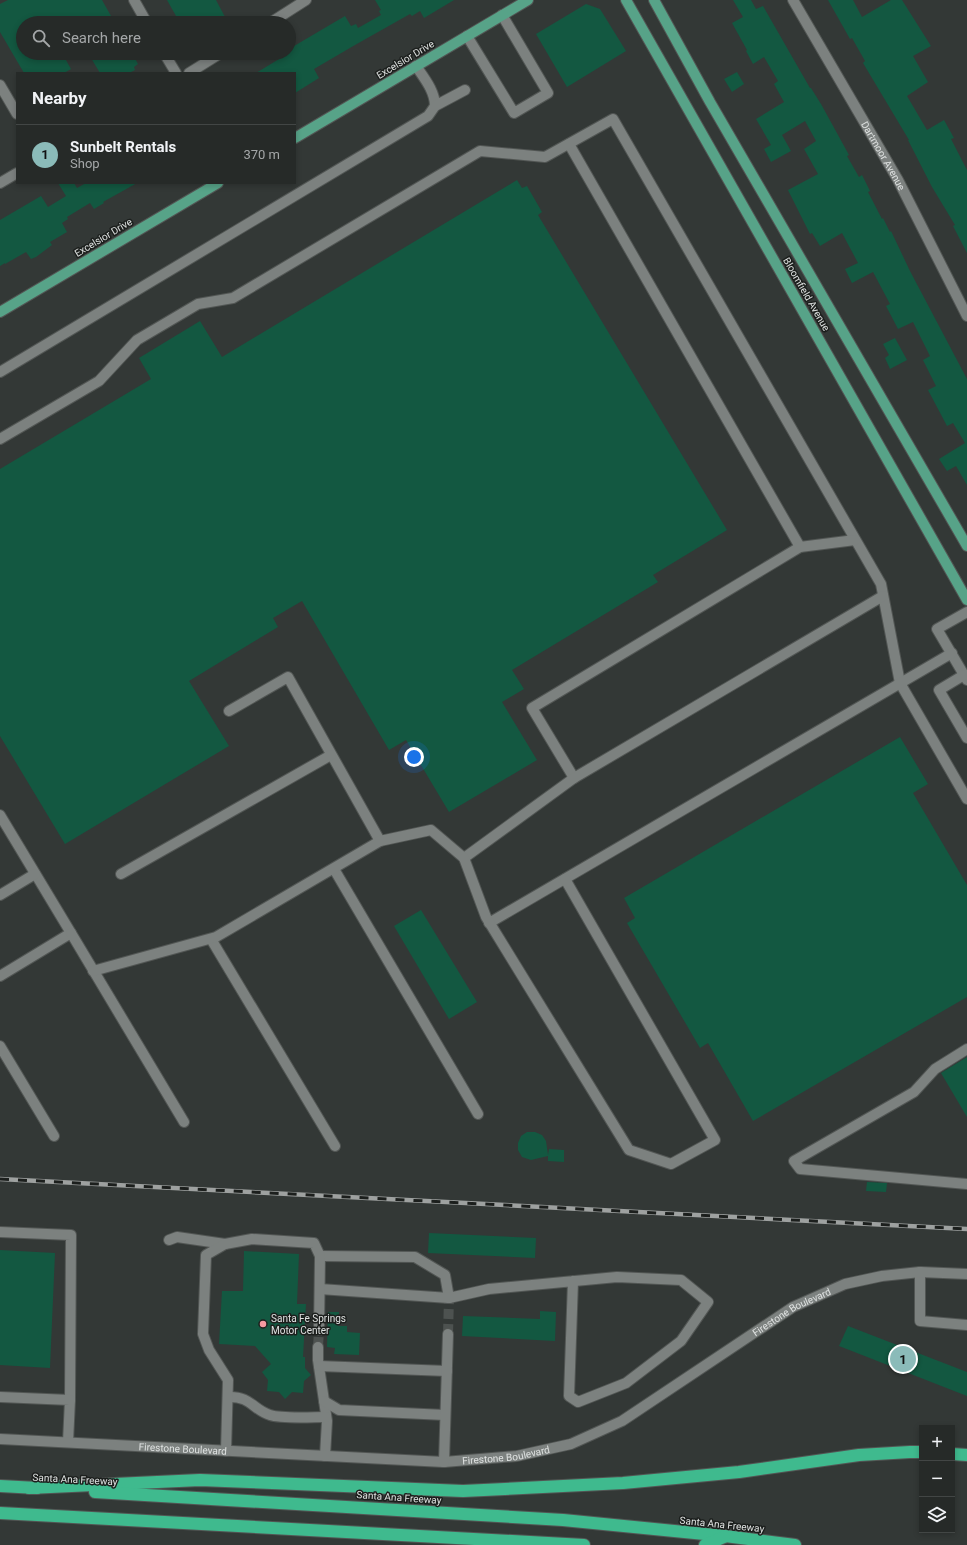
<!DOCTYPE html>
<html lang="en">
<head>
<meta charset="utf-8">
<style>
  :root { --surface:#262a28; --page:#323634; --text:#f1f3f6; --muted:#a4a7a8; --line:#424645; --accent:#8bbbb9 }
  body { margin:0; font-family:Roboto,sans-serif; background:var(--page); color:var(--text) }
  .controls { position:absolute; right:12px; bottom:12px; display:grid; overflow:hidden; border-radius:0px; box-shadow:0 2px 6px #0003 }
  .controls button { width:36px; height:36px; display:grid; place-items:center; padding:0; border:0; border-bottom:1px solid var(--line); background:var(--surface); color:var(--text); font:20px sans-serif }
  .you { position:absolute; left:414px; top:757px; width:14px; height:14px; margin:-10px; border:3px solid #fff; border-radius:50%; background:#1a73e8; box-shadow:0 0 0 6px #1a73e833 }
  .badge { display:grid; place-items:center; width:26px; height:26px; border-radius:50%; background:var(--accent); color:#111; font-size:13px; font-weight:700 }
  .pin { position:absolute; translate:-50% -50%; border:2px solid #fff; box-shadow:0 1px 4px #0006 }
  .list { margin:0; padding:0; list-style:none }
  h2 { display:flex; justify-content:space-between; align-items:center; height:52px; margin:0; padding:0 16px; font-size:17px }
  h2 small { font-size:13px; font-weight:400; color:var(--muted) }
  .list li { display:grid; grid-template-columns:26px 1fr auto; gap:12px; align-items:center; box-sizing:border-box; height:60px; padding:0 16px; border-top:1px solid var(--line) }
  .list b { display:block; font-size:15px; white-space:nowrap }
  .list p { margin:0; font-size:13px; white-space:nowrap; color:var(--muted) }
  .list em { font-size:13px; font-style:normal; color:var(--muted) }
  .icon { flex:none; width:22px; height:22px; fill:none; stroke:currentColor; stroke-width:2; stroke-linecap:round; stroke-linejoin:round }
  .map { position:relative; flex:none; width:967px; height:1545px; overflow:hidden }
  .search { position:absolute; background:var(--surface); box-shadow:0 2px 6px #0003; left:16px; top:16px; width:280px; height:44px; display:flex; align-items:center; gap:10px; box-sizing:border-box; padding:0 14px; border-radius:22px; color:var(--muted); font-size:15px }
  .panel { position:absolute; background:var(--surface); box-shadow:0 2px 6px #0003; left:16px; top:72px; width:280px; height:112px; border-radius:0px }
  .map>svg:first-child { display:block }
  .building { fill:#135841 }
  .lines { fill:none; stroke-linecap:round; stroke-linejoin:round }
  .minor-tunnel { stroke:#4d5250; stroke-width:10; stroke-dasharray:10 5; stroke-linecap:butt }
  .minor-casing { stroke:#525654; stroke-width:12 }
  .major-casing { stroke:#525654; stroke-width:12 }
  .highway-casing { stroke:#525654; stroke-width:14 }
  .minor { stroke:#7c817f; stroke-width:10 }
  .major { stroke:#57a388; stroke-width:10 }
  .highway { stroke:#3fba8e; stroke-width:12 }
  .rail-casing { stroke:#9ea1a0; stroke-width:4.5 }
  .rail { stroke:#1c1f1d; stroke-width:3; stroke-dasharray:9; stroke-linecap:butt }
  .poi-dot { fill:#f49aa0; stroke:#1c1f1d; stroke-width:1.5 }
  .labels { text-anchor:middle; stroke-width:3; stroke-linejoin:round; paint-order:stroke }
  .street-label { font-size:10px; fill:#dfe2e1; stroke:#1c1f1d }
  .poi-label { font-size:10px; fill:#dfe2e1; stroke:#1c1f1d; text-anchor:start }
</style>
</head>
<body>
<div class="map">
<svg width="967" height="1545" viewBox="0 0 967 1545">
  <rect width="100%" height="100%" fill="#333836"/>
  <g class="building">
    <polygon points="8,0 102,0 115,23 23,23 23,53 62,53 71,69 64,73 24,73 0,32 0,4"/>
    <polygon points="167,0 216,0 225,17 215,23 180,23"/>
    <polygon points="375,0 454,0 424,18 420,11 412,16 410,14 355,45 314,69 319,78 295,93 295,73 256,73 289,53 289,49 345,16 351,26 356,24 358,28 381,15 379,11 381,10"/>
    <polygon points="733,0 751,0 756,9 763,6 810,88 811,88 821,104 849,155 847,156 859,177 862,175 870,191 868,192 882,219 883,218 890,232 891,231 910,271 967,379 967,485 956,466 947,471 939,459 965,443 953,423 947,426 928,390 936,386 923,360 930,356 913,322 898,329 886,306 890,304 873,272 852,283 845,269 858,263 842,233 820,246 812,233 810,234 788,190 818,174 804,149 816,141 805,121 782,135 791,151 771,162 764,149 771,145 756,119 784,102 774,84 778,81 764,57 753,64 746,51 747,50 732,23 743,17"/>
    <polygon points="828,0 853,0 862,17 891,0 902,0 931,46 913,56 928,82 907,96 927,130 944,120 954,138 951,139 967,170 967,253 953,226 955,225 932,187 908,140 909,140 863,63 865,61 852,38 850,39"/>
    <polygon points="586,4 600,9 626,51 567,87 536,34"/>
    <polygon points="88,53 132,53 138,64 134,67 135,70 129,73 100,73"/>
    <polygon points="737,72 744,84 732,92 724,79"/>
    <polygon points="517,180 522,188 527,186 542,212 538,215 727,530 653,575 658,582 512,670 524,689 502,702 537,760 449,812 406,740 389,750 302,601 273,618 278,627 189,681 229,746 65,844 0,736 0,469 151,379 139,358 200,321 222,357"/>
    <polygon points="58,183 74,183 77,188 86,183 137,183 103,202 104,203 94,209 90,203 67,217 68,219 62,223 67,232 50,242 52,245 36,257 31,259 26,252 5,264 5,263 0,266 0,220 41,196 48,207 66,196"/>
    <polygon points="895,338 907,360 890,369 885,358 889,355 883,344"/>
    <polygon points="900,737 928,784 913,793 967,885 967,997 753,1121 708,1043 700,1048 627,923 635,918 624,898"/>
    <polygon points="421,910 477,1002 449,1019 394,926"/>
    <polygon points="967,1057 967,1117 941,1073"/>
    <polygon points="527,1132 535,1132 542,1135 546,1141 548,1155 549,1149 564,1150 564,1162 548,1161 548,1156 531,1160 522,1157 518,1150 518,1143 521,1136"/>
    <polygon points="867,1182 887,1183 886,1192 866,1191"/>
    <polygon points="429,1233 536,1238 535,1258 428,1253"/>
    <polygon points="0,1250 55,1253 50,1368 0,1365"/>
    <polygon points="244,1251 299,1254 297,1304 306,1304 303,1357 305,1357 305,1368 311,1375 304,1381 303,1393 292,1392 285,1399 279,1392 267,1391 268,1380 262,1372 271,1364 255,1346 219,1344 222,1291 243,1291"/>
    <polygon points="540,1311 556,1312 555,1341 462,1336 463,1316 540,1319"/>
    <polygon points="328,1312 339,1312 338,1326 347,1326 347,1332 360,1333 359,1355 334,1354 335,1348 327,1347"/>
    <polygon points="848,1326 967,1372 967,1396 839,1346"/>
  </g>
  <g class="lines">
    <g class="minor-tunnel">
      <polyline points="448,1334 449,1298"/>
      <polyline points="318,1347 319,1330"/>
    </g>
    <defs>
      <g id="minor">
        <polyline points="134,0 147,23"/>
        <path id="s1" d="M793 0 898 180 967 316"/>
        <polyline points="270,23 306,0"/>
        <polyline points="467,36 514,113 548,93 502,15"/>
        <polyline points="164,53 176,73"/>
        <path d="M416 66C424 78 435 91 435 106"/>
        <polyline points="189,73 221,53"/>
        <polyline points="0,85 17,114"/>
        <polyline points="569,144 800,547"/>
        <polyline points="0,183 17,173"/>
        <polyline points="0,372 428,116 435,106 465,90"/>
        <polyline points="0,439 99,381 137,340 198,304 233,298 480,151 545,157 613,119 881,584 900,683 967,799"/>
        <polyline points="967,612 937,629 967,680"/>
        <polyline points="964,675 939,690 967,738"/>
        <polyline points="229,711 288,677 380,841"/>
        <polyline points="574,778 532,708 800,547 855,540"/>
        <polyline points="0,815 71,933 0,976"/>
        <polyline points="464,858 574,778 883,596"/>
        <polyline points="334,869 478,1114"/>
        <polyline points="121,874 331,755"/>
        <polyline points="0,895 35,874"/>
        <polyline points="489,923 952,653"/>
        <polyline points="71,933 184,1122"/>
        <polyline points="211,939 335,1146"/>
        <polyline points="93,971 216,937 380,841 431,830 464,858 486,917 629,1150 671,1164 715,1140 565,879"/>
        <polyline points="0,1046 54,1136"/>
        <polyline points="967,1049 935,1069 914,1092 794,1161 800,1169 967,1184"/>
        <polyline points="0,1232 71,1235 70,1400"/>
        <polyline points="169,1240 177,1237 225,1244"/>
        <polyline points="320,1256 415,1257 445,1275 449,1298"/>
        <polyline points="920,1272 920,1321 967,1325"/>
        <polyline points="320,1289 449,1298 489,1289 617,1277 681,1280 708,1302 681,1341 626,1383 578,1402 569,1396 573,1281"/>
        <polyline points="318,1347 318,1360 327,1421 325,1456"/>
        <polyline points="319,1366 447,1371"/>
        <polyline points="0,1397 70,1400 68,1442"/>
        <path d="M228 1397C251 1396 253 1410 270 1415 282 1419 312 1417 326 1417"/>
        <polyline points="324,1401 339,1410 445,1415"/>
        <path id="s2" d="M0 1439 444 1462 517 1456 571 1444 622 1421 793 1307 845 1284 882 1276 920 1272 967 1274"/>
        <polyline points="226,1451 228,1380 209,1350 203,1334 206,1255 225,1244 252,1239 314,1243 320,1256 319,1330"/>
        <polyline points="444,1462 448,1334"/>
      </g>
      <g id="major">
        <polyline points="626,0 967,600"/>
        <polyline points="654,0 710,102 967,546"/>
        <polyline points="295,138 528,0"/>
        <polyline points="0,312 218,183"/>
      </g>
      <g id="highway">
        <polyline points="952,1454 967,1455"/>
        <polyline points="0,1486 37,1488"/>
        <polyline points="29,1488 200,1480 463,1491 623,1483 739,1472 859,1455 910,1452 922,1452"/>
        <polyline points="95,1492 563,1520 725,1536 795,1545"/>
        <polyline points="0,1513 584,1545"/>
        <polyline points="705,1545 724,1537"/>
      </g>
    </defs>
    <use href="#minor" class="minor-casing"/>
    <use href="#major" class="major-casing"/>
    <use href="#highway" class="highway-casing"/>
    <use href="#minor" class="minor"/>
    <use href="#major" class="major"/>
    <use href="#highway" class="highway"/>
    <defs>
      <polyline id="rail" points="0,1179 967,1229"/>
    </defs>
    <use href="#rail" class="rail-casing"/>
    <use href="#rail" class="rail"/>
  </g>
  <circle class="poi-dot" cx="263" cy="1324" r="4"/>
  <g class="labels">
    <g class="street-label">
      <text transform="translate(405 59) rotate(-31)" y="4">Excelsior Drive</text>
      <text dy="4" stroke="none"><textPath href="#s1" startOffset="180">Dartmoor Avenue</textPath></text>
      <text transform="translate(103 237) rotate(-31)" y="4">Excelsior Drive</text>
      <text transform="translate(807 294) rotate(60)" y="4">Bloomfield Avenue</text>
      <text dy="4" stroke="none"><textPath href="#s2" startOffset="831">Firestone Boulevard</textPath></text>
      <text dy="4" stroke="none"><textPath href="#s2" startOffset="183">Firestone Boulevard</textPath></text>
      <text dy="4" stroke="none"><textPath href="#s2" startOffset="507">Firestone Boulevard</textPath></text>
      <text transform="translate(75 1479) rotate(3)" y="4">Santa Ana Freeway</text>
      <text transform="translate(399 1497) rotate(4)" y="4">Santa Ana Freeway</text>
      <text transform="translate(722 1524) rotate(6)" y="4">Santa Ana Freeway</text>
    </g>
    <g class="poi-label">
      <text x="271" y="1322">Santa Fe Springs<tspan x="271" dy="12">Motor Center</tspan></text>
    </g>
  </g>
</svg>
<div class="controls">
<button>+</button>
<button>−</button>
<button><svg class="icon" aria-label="layers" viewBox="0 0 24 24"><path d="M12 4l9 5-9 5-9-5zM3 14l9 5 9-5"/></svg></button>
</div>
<div class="you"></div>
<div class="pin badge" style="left:903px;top:1359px">1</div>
<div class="search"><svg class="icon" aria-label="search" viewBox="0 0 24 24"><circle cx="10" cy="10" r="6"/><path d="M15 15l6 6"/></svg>Search here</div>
<section class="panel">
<h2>Nearby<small></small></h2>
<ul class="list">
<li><span class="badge">1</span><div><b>Sunbelt Rentals</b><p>Shop</p></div><em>370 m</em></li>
</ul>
</section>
</div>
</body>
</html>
